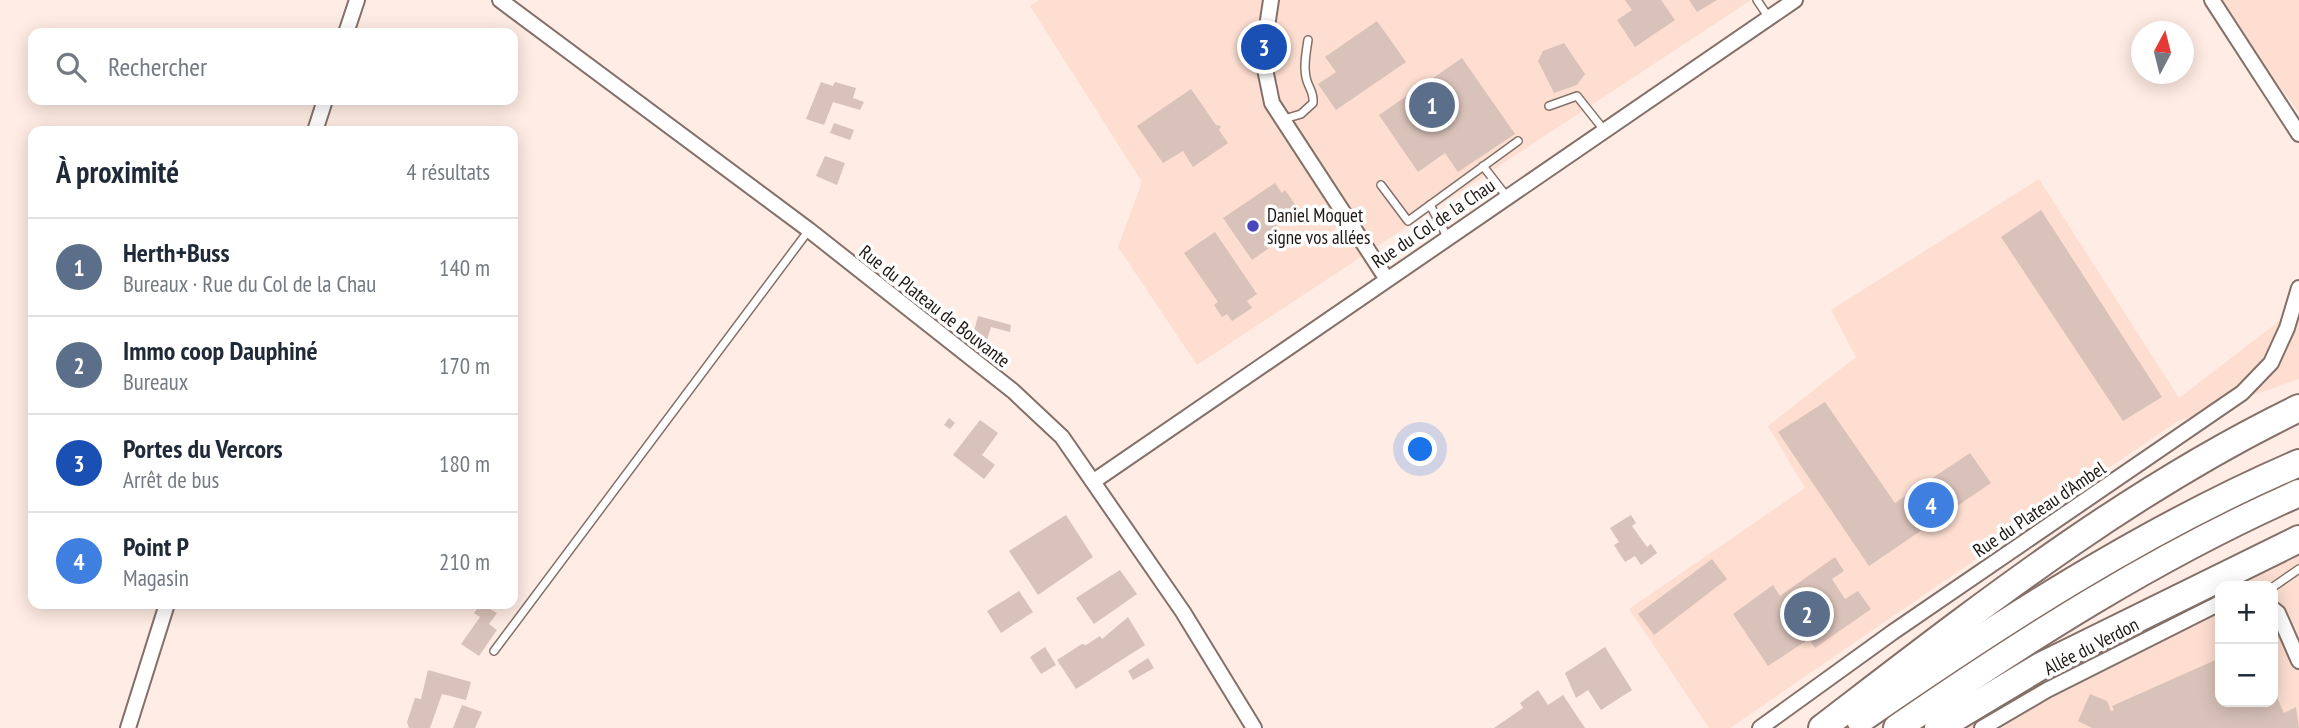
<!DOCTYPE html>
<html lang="fr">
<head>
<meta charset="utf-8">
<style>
  :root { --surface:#fff; --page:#f6f6f7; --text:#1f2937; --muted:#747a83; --line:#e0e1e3; --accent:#0f766e }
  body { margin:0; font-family:"PT Sans Narrow",sans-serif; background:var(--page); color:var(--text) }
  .controls { position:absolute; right:21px; bottom:21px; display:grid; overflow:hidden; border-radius:14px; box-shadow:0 4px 18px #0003 }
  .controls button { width:63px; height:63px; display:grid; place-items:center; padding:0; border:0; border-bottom:2px solid var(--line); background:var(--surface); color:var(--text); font:35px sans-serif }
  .compass { position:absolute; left:2131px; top:21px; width:63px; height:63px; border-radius:50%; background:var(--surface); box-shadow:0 4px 18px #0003; rotate:7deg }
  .you { position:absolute; left:1421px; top:450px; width:24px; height:24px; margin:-18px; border:5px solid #fff; border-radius:50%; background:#1a73e8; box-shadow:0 0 0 10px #1a73e833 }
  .badge { display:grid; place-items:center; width:46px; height:46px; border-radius:50%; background:var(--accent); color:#fff; font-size:23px; font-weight:700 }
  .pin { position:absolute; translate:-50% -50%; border:4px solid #fff; box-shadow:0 2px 7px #0006 }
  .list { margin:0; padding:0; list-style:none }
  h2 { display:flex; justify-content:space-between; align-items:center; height:91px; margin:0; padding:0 28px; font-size:30px }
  h2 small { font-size:23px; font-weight:400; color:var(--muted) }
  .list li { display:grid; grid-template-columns:46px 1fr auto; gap:21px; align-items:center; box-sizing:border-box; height:98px; padding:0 28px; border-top:2px solid var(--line) }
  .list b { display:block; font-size:26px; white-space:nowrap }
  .list p { margin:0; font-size:23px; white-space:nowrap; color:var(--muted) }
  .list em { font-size:23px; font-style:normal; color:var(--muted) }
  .icon { flex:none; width:38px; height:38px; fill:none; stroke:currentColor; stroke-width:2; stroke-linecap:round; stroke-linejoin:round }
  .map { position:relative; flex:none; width:2299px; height:728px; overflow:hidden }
  .search { position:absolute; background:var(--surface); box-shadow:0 4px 18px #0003; left:28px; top:28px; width:490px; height:77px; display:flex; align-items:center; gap:18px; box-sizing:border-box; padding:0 24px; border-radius:14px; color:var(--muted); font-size:26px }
  .panel { position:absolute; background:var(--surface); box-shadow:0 4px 18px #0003; left:28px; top:126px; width:490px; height:483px; border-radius:14px }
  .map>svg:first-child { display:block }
  .built { fill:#fdded1 }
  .building { fill:#d9c2b9 }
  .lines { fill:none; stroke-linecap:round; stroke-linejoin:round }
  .lane-casing { stroke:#847068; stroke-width:10 }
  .street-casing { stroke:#847068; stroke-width:18 }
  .highway-casing { stroke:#847068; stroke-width:30 }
  .lane { stroke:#fff; stroke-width:7 }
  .street { stroke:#fff; stroke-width:14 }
  .highway { stroke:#fff; stroke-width:26 }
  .poi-dot { fill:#4a46bd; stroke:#fdfefd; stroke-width:2.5 }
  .labels { text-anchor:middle; stroke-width:7; stroke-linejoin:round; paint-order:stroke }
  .poi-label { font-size:19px; fill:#1e1613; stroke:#fdfefd; text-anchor:start }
  .street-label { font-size:19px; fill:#1e1613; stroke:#fdfefd }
</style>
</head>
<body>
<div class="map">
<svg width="2299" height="728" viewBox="0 0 2299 728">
  <rect width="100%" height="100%" fill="#ffece4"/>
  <g class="built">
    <polygon points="1039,0 1751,0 1197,365 1118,247 1142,182 1030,6"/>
    <polygon points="2217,0 2299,0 2299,113"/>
    <polygon points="2039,179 2179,398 2299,306 2299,379 2176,422 1730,728 1709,728 1629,609 1805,488 1768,426 1856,357 1831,310"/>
    <polygon points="2299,556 2299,728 1966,728 2021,692 2220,591 2220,702 2273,702 2273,586 2230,586"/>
  </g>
  <g class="building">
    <polygon points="1625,0 1661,0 1675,20 1635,47 1617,20 1632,10"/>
    <polygon points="1689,0 1717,0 1697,12"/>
    <polygon points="1377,21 1406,62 1336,110 1318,84 1336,72 1325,57"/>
    <polygon points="1564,43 1585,74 1577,85 1554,93 1538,61 1543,51"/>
    <polygon points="1462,58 1515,134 1458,172 1445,153 1418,172 1379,115"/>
    <polygon points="821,82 833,86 835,82 856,88 853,98 864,102 860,110 833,102 824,125 806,119"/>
    <polygon points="1191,89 1216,125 1221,126 1219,130 1228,143 1193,167 1183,151 1163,163 1137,126"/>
    <polygon points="834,123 854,130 850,140 830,133"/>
    <polygon points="825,156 845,163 837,185 816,176"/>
    <polygon points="1275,183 1282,193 1285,190 1299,210 1275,226 1283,238 1252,260 1223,218"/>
    <polygon points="2041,210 2162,397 2123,421 2001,237"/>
    <polygon points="1215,232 1257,294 1247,301 1252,308 1232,321 1227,314 1222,317 1214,305 1218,302 1184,253"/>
    <polygon points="978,316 1011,325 1010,332 991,327 986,343 972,339"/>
    <polygon points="1825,402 1895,503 1970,453 1991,483 1869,566 1778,432"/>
    <polygon points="949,418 955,423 950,429 944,425"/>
    <polygon points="980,420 998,433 982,455 995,465 984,479 953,455"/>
    <polygon points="1066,515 1093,557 1038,595 1009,551"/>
    <polygon points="1631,515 1636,523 1632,526 1647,547 1651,544 1657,553 1641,565 1635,556 1625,562 1614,545 1619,542 1610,528"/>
    <polygon points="1835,557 1844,571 1832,579 1845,599 1858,591 1871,609 1815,648 1809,639 1768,666 1733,614 1773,585 1780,596"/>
    <polygon points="1712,559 1727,579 1654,635 1638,614"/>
    <polygon points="1120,570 1137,594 1094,624 1076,598"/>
    <polygon points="1019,591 1033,612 1001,633 987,611"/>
    <polygon points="481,604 497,613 489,624 497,630 479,656 461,644 480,617 474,613"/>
    <polygon points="1128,617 1145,645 1076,689 1057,660 1082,644 1086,645 1100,636 1102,639"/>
    <polygon points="1045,647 1056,665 1041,674 1030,657"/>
    <polygon points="1605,647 1632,690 1601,710 1588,690 1576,698 1565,673"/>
    <polygon points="1148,658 1154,668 1133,680 1128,671"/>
    <polygon points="2220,658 2220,702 2273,702 2273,689 2284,713 2296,707 2299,728 2092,728 2078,721 2090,694 2107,701 2111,711 2114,710 2112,706"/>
    <polygon points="428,670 471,682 466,700 442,694 430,728 409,728 407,722 415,698 421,699"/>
    <polygon points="1538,690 1548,705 1563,695 1585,728 1494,728 1523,708 1520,703"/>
    <polygon points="462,705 482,712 475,728 453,728"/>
  </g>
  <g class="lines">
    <defs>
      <g id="lane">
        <polyline points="1757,0 1769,18"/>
        <polyline points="1549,106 1577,96 1604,130"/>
        <path d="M1281 120 1301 114 1313 103C1314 93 1310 90 1307 81 1303 69 1306 53 1308 40"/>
        <polyline points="1483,166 1507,197"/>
        <polyline points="1381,185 1408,221 1518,141"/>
        <polyline points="1430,205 1448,238"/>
        <polyline points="2273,587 2299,569"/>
        <polyline points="494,651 809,230"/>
      </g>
      <g id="street">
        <polyline points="500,0 809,230 1013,391 1062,437 1183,612 1254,728"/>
        <polyline points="1271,0 1264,47 1265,69 1272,103 1386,278"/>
        <polyline points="2212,0 2299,134"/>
        <polyline points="346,33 357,0"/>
        <polyline points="315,131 325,100"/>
        <polyline points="1094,481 1795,0"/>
        <polyline points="2273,609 2278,613 2299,661"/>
        <polyline points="128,728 167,604"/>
        <polyline points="1760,728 1893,632 2242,393 2271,363 2287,328 2299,288"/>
        <polyline points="1982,728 2047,690 2220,603"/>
      </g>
      <g id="highway">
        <path d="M1860 720C1999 624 2143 530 2299 463"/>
        <path d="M1822 728C1975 611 2125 492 2299 408"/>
        <path d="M1897 728C2025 640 2156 556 2299 493"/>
        <polyline points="1938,728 2041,666 2299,539"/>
      </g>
    </defs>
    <use href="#lane" class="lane-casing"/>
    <use href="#street" class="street-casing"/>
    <use href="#highway" class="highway-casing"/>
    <use href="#lane" class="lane"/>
    <use href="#street" class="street"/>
    <use href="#highway" class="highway"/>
  </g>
  <circle class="poi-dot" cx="1253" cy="226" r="7"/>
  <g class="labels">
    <g class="poi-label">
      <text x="1267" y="222">Daniel Moquet<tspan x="1267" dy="22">signe vos allées</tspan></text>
    </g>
    <g class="street-label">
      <text transform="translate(1433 223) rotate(-34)" y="7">Rue du Col de la Chau</text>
      <text transform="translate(935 306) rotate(38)" y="7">Rue du Plateau de Bouvante</text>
      <text transform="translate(2039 509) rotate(-34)" y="7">Rue du Plateau d'Ambel</text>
      <text transform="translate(2091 646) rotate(-27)" y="7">Allée du Verdon</text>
    </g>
  </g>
</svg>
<div class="controls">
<button>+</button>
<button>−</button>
</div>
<svg class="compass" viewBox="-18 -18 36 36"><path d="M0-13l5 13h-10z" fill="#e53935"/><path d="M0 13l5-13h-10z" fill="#747a83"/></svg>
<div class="you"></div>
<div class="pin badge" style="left:1432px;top:105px;background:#5c6f8a">1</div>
<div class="pin badge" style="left:1807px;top:614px;background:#5c6f8a">2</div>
<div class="pin badge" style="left:1264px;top:47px;background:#1a4fb4">3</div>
<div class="pin badge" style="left:1931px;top:505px;background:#3f7fe0">4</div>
<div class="search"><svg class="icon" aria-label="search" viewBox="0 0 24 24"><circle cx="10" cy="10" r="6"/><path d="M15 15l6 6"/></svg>Rechercher</div>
<section class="panel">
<h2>À proximité<small>4 résultats</small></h2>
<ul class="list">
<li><span class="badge" style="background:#5c6f8a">1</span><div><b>Herth+Buss</b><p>Bureaux · Rue du Col de la Chau</p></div><em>140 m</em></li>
<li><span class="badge" style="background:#5c6f8a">2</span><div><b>Immo coop Dauphiné</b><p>Bureaux</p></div><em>170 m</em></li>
<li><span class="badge" style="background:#1a4fb4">3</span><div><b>Portes du Vercors</b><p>Arrêt de bus</p></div><em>180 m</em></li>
<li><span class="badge" style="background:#3f7fe0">4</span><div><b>Point P</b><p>Magasin</p></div><em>210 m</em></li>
</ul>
</section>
</div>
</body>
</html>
